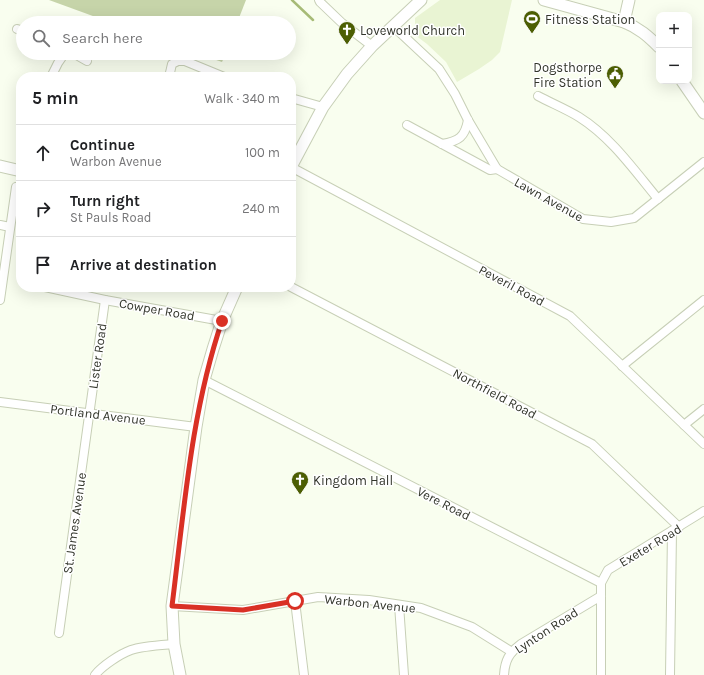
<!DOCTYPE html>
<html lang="en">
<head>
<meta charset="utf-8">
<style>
  :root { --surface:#fff; --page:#f2f2f2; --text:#202124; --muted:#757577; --line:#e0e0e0 }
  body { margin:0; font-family:Karla,sans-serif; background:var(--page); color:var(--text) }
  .controls { position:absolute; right:12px; top:12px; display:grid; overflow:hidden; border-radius:8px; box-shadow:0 4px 16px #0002 }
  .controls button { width:36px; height:36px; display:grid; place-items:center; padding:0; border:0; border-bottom:1px solid var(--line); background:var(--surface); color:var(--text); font:20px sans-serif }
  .stop { position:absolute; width:12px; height:12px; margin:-9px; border:3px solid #d93025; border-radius:50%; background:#fff }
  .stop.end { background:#d93025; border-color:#fff; box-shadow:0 1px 4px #0008 }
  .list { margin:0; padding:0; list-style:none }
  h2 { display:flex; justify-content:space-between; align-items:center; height:52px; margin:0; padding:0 16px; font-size:17px }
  h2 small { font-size:13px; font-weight:400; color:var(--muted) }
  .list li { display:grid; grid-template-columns:26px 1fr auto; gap:12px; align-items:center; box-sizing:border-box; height:56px; padding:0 16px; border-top:1px solid var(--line) }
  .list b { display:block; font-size:15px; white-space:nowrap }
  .list p { margin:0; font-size:13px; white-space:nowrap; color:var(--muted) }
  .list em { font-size:13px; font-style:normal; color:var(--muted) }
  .icon { flex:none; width:22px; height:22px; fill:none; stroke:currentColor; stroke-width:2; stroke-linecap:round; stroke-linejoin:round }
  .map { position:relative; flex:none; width:704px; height:675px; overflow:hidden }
  .search { position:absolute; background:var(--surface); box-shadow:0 4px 16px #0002; left:16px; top:16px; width:280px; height:44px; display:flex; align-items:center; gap:10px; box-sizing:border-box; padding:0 14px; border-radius:22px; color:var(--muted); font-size:15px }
  .panel { position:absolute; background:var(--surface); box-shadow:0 4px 16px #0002; left:16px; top:72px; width:280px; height:220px; border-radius:16px }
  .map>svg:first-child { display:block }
  .built { fill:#e9f4d3 }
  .green { fill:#c6d4a9 }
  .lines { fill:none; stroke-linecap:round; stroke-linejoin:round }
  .stream { stroke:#a7bb77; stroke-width:2.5 }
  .minor-casing { stroke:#c7cfb6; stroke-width:10 }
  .tertiary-casing { stroke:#c7cfb6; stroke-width:13 }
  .minor { stroke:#fff; stroke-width:8 }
  .tertiary { stroke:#fff; stroke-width:11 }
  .route { stroke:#d93025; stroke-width:5 }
  .labels { text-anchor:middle; stroke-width:3; stroke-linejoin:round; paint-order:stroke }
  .poi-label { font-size:13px; fill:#32352b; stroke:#fff; text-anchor:start }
  .street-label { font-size:13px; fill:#32352b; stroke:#fff }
</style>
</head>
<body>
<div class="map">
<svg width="704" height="675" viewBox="0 0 704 675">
  <rect width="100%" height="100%" fill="#f9feef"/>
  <polygon class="built" points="440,0 512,0 500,52 492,60 479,69 457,82 446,62 427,44 415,35 415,18"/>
  <g class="green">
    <polygon points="49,0 246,0 237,23 112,23"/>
    <polygon points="196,53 226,53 222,62"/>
  </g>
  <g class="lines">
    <polyline class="stream" points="292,0 313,20"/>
    <defs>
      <g id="minor">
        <polyline points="319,0 320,2 342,23 372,46"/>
        <polyline points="393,26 439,69 455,94 468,120 497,169 583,219 611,222 634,218 704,162"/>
        <polyline points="17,29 23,31"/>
        <polyline points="73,53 87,61"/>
        <polyline points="51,77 58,63 65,53"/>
        <polyline points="169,77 172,64 178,61 185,61 224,77"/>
        <path d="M538 96C551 103 566 109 579 117 611 137 634 170 658 199"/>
        <polyline points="291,98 323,107"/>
        <polyline points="407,125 490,170 497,169"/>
        <path d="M442 144C459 141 465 137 468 120"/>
        <polyline points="291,167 570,316 704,444"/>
        <polyline points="0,225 10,227"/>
        <polyline points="45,287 105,300 222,321"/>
        <polyline points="291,287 592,444 679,527"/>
        <polyline points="0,300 16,187"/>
        <polyline points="622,366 704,300"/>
        <polyline points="204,380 601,583 601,675"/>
        <polyline points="0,402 196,427"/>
        <polyline points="684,425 704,409"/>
        <polyline points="601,583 608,570 704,511"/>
        <polyline points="295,601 304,675"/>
        <polyline points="399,605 404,675"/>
        <polyline points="172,606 243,610 318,597 369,600 421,608 472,627 512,652"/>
        <polyline points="59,633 105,300"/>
        <path d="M95 675C102 666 120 654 131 650 142 646 162 645 174 644"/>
        <path d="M504 675C505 660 509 653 521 644L601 596"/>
        <polyline points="670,675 672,531"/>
      </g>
      <g id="tertiary">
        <path d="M544 0 624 22C639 28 648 36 659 47"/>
        <polyline points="624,22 629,0"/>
        <polyline points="682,81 704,113"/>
        <polyline points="0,166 21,171"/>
        <polyline points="291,167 323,107 347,74 372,46 421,0"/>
        <polyline points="180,675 174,644 172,606 196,427 204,380 213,349 222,321 237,287"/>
      </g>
    </defs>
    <use href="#minor" class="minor-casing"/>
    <use href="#tertiary" class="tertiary-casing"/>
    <use href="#minor" class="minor"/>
    <use href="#tertiary" class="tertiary"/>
  </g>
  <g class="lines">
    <path class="route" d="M222 321C191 412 184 511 172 606L243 610 295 601"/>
  </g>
  <defs>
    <symbol id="stadium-pin" viewBox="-11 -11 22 30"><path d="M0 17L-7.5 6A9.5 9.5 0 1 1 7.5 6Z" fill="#4c5e03" stroke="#fff"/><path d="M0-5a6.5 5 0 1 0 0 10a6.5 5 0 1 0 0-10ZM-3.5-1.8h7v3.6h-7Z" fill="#fff"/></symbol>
    <symbol id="church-pin" viewBox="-11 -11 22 30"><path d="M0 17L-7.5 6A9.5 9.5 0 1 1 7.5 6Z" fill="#4c5e03" stroke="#fff"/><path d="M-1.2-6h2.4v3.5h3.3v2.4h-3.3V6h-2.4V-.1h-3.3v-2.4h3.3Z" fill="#fff"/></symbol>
    <symbol id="civic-pin" viewBox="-11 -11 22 30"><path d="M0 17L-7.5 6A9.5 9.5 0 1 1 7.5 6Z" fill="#4c5e03" stroke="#fff"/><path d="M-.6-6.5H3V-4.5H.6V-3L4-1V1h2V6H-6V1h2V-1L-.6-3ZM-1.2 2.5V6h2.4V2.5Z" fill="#fff"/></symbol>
  </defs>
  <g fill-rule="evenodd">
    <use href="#stadium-pin" x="522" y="9" width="20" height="27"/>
    <use href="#church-pin" x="337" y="20" width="20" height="27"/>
    <use href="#civic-pin" x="605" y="64" width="20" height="27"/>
    <use href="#church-pin" x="290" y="470" width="20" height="27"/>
  </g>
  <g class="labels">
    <g class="poi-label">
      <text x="545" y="24">Fitness Station</text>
      <text x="360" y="35">Loveworld Church</text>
      <text x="602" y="72" text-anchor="end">Dogsthorpe<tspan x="602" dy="15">Fire Station</tspan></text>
      <text x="313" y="485">Kingdom Hall</text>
    </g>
    <g class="street-label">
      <text transform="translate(549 199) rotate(29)" y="5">Lawn Avenue</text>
      <text transform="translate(512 285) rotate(28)" y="5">Peveril Road</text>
      <text transform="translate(157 309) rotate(10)" y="5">Cowper Road</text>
      <text transform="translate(97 356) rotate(-82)" y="5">Lister Road</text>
      <text transform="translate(495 393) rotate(28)" y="5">Northfield Road</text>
      <text transform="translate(98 414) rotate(7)" y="5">Portland Avenue</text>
      <text transform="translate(444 503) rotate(27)" y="5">Vere Road</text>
      <text transform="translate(74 523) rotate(-82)" y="5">St. James Avenue</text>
      <text transform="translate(650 545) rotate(-31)" y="5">Exeter Road</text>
      <text transform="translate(370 603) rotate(6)" y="5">Warbon Avenue</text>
      <text transform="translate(546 630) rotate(-33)" y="5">Lynton Road</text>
    </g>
  </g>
</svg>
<div class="controls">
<button>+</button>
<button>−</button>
</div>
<div class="stop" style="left:295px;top:601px"></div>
<div class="stop end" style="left:222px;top:321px"></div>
<div class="search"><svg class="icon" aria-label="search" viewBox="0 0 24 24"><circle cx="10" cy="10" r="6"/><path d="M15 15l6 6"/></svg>Search here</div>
<section class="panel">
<h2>5 min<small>Walk · 340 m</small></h2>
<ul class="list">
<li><svg class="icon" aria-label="ahead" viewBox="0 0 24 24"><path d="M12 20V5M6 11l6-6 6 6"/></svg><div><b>Continue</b><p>Warbon Avenue</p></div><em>100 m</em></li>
<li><svg class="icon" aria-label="right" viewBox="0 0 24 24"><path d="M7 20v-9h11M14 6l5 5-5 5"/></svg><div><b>Turn right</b><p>St Pauls Road</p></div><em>240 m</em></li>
<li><svg class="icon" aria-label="arrive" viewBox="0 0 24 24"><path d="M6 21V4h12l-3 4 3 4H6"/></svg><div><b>Arrive at destination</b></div></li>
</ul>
</section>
</div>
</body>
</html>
